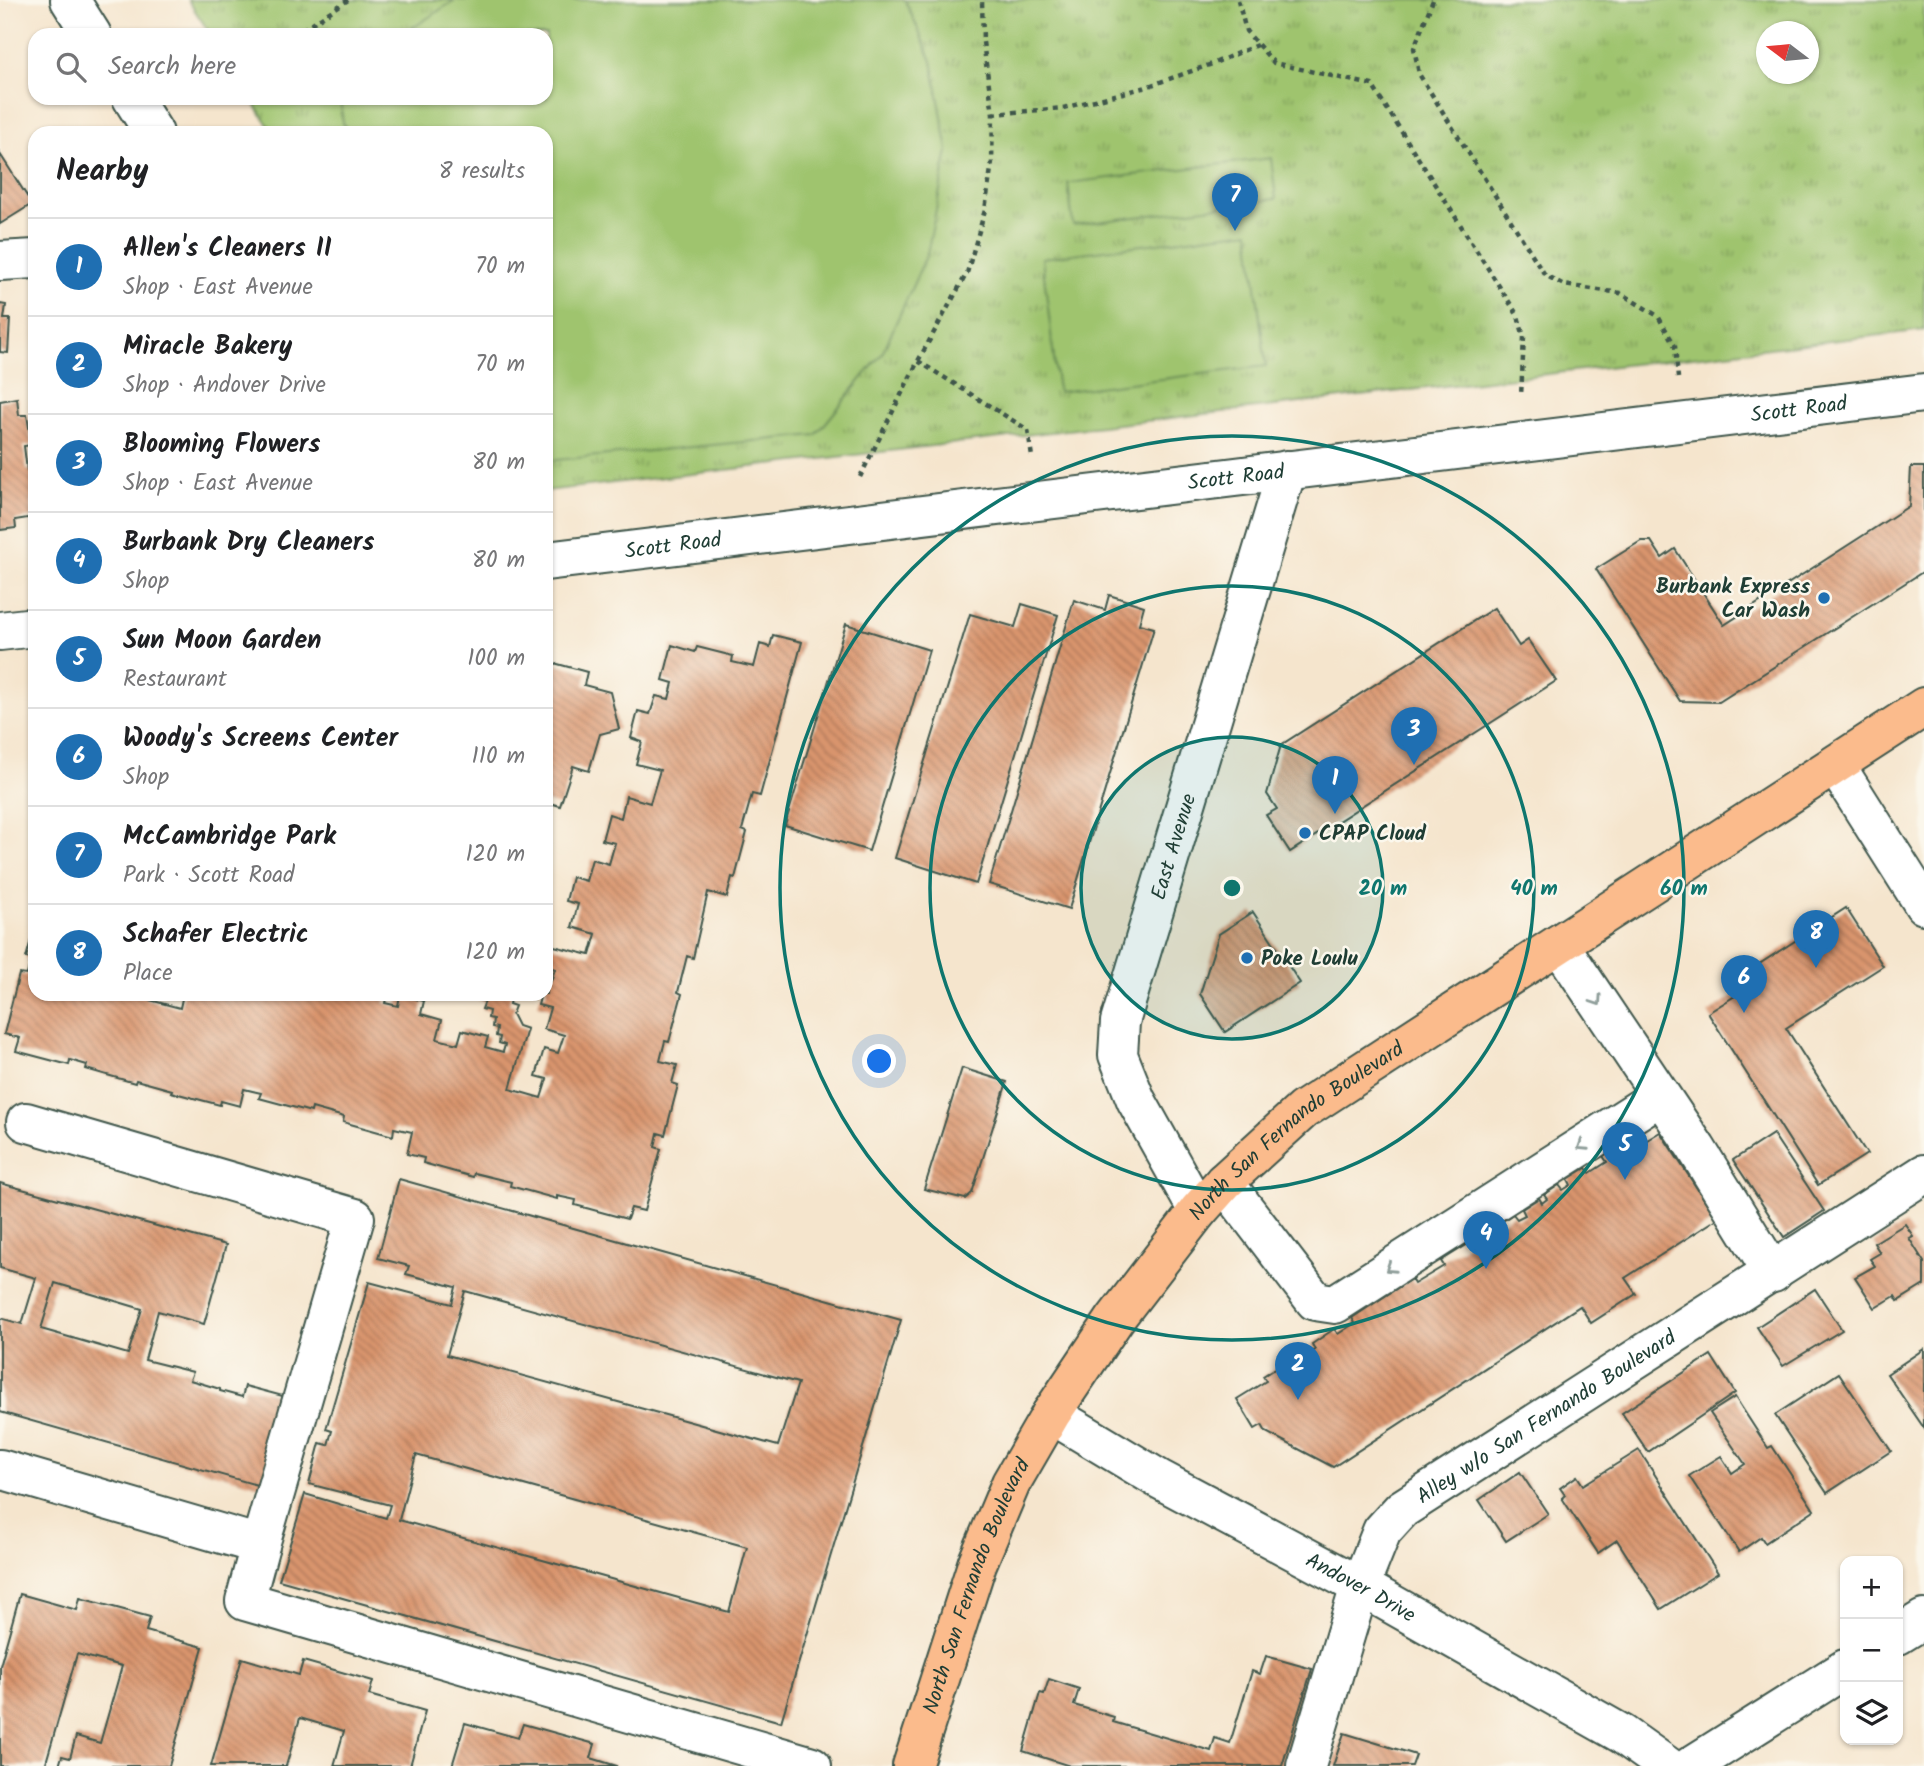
<!DOCTYPE html>
<html lang="en">
<head>
<meta charset="utf-8">
<style>
  :root { --surface:#fff; --page:#f6f6f6; --text:#202124; --muted:#757577; --line:#e0e0e0; --accent:#1f6fb2 }
  body { margin:0; font-family:Kalam,sans-serif; background:var(--page); color:var(--text) }
  .controls { position:absolute; right:21px; bottom:21px; display:grid; overflow:hidden; border-radius:14px; box-shadow:0 2px 5px #0004 }
  .controls button { width:63px; height:63px; display:grid; place-items:center; padding:0; border:0; border-bottom:2px solid var(--line); background:var(--surface); color:var(--text); font:35px sans-serif }
  .compass { position:absolute; left:1756px; top:21px; width:63px; height:63px; border-radius:50%; background:var(--surface); box-shadow:0 2px 5px #0004; rotate:286deg }
  .you { position:absolute; left:880px; top:1062px; width:24px; height:24px; margin:-18px; border:5px solid #fff; border-radius:50%; background:#1a73e8; box-shadow:0 0 0 10px #1a73e833 }
  .badge { display:grid; place-items:center; width:46px; height:46px; border-radius:50%; background:var(--accent); color:#fff; font-size:23px; font-weight:700 }
  .pin { position:absolute; translate:-50% -58px; filter:drop-shadow(0 2px 4px #0008) }
  .pin::after { content:''; position:absolute; top:37px; width:24px; height:21px; background:inherit; clip-path:polygon(0 0,100% 0,50% 100%) }
  .list { margin:0; padding:0; list-style:none }
  h2 { display:flex; justify-content:space-between; align-items:center; height:91px; margin:0; padding:0 28px; font-size:30px }
  h2 small { font-size:23px; font-weight:400; color:var(--muted) }
  .list li { display:grid; grid-template-columns:46px 1fr auto; gap:21px; align-items:center; box-sizing:border-box; height:98px; padding:0 28px; border-top:2px solid var(--line) }
  .list b { display:block; font-size:26px; white-space:nowrap }
  .list p { margin:0; font-size:23px; white-space:nowrap; color:var(--muted) }
  .list em { font-size:23px; font-style:normal; color:var(--muted) }
  .icon { flex:none; width:38px; height:38px; fill:none; stroke:currentColor; stroke-width:2; stroke-linecap:round; stroke-linejoin:round }
  .map { position:relative; flex:none; width:1924px; height:1766px; overflow:hidden }
  .search { position:absolute; background:var(--surface); box-shadow:0 2px 5px #0004; left:28px; top:28px; width:525px; height:77px; display:flex; align-items:center; gap:18px; box-sizing:border-box; padding:0 24px; border-radius:21px; color:var(--muted); font-size:26px }
  .panel { position:absolute; background:var(--surface); box-shadow:0 2px 5px #0004; left:28px; top:126px; width:525px; height:875px; border-radius:21px }
  .map>svg:first-child { display:block }
  .park { fill:url(#park-tufts); stroke:#5f8051; stroke-width:2; fill-rule:evenodd }
  .pitch { fill:#9fc46e; stroke:#5f8051; stroke-width:2 }
  .building { fill:url(#building-back-hatch); fill-rule:evenodd }
  .lines { fill:none; stroke-linecap:round; stroke-linejoin:round }
  .minor-casing { stroke:#3f564b; stroke-width:42 }
  .major-casing { stroke:#3f564b; stroke-width:42 }
  .path { stroke:#3f564b; stroke-width:4.5; stroke-dasharray:5 5; stroke-linecap:butt }
  .minor { stroke:#fff; stroke-width:38 }
  .major { stroke:#fbbb8c; stroke-width:38 }
  .oneway { stroke:#8f9e9a }
  .ring { fill:none; stroke:#0f766e; stroke-width:3.5 }
  .poi-dot { fill:#1f6fb2; stroke:#fbf7ec; stroke-width:2.5 }
  .labels { text-anchor:middle; stroke-width:5; stroke-linejoin:round; paint-order:stroke }
  .street-label { font-size:21px; fill:#1f3d34; stroke:#fbf7ec }
  .poi-label { font-size:21px; font-weight:bold; fill:#1f3d34; stroke:#fbf7ec; text-anchor:start }
  .centre { fill:#0f766e; stroke:#fbf7ec; stroke-width:3.5 }
  .ring-label { font-size:21px; text-anchor:middle; font-weight:bold; fill:#0f766e; stroke:#fbf7ec; stroke-width:5; stroke-linejoin:round; paint-order:stroke }
</style>
</head>
<body>
<div class="map">
<svg width="1924" height="1766" viewBox="0 0 1924 1766">
  <defs>
    <pattern id="park-tufts" width="24" height="20" patternUnits="userSpaceOnUse" patternTransform="scale(1.75)"><rect width="24" height="20" fill="#9fc46e"/><path d="M3 7l-1-3M5 7V3M7 7l1-3M15 17l-1-3M17 17v-4M19 17l1-3" fill="none" stroke="#81a05b"/></pattern>
    <pattern id="building-back-hatch" width="6" height="6" patternUnits="userSpaceOnUse" patternTransform="scale(1.75)"><rect width="6" height="6" fill="#d9946d"/><path d="M-1 5l2 2M0 0l6 6M5-1l2 2" fill="none" stroke="#af7a5a"/></pattern>
  </defs>
  <rect width="100%" height="100%" fill="#fbf7ec"/>
  <filter id="ink" filterUnits="userSpaceOnUse"><feTurbulence type="fractalNoise" baseFrequency=".0143" numOctaves="2"/><feDisplacementMap in="SourceGraphic" scale="14" xChannelSelector="R" yChannelSelector="G"/><feConvolveMatrix kernelMatrix="1 2 1 2 8 2 1 2 1" color-interpolation-filters="sRGB"/></filter>
  <filter id="wash" filterUnits="userSpaceOnUse"><feTurbulence type="fractalNoise" baseFrequency=".00686" numOctaves="4" result="noise"/><feDisplacementMap in="SourceGraphic" scale="28" xChannelSelector="R" yChannelSelector="G"/><feGaussianBlur stdDeviation="1.57" result="paint"/><feColorMatrix in="noise" values="0 0 0 0 0 0 0 0 0 0 0 0 0 0 0 0 0 1.4 0 .05"/><feComposite in="paint" operator="in"/></filter>
  <g filter="url(#wash)">
    <rect width="100%" height="100%" fill="#f5e5cd"/>
    <path class="park" d="M188 0H1924V330L546 491V133H273L251 98H546V35H211ZM1766 32H1808V74H1766Z"/>
    <g class="pitch">
      <polygon points="455,0 905,0 932,61 948,151 927,254 882,354 816,435 546,461 546,133 348,133 343,123 340,98 546,98 546,35 402,35"/>
      <polygon points="1271,158 1276,199 1073,225 1068,183"/>
      <polygon points="1249,231 1266,366 1058,392 1042,258"/>
    </g>
    <g id="blocks">
      <g class="building">
        <polygon points="0,154 32,204 0,224"/>
        <polygon points="0,304 6,305 4,319 10,319 8,353 0,352"/>
        <polygon points="17,398 19,415 27,415 32,445 24,446 27,470 34,470 35,501 31,501 34,517 15,520 16,528 0,530 0,401"/>
        <polygon points="1911,467 1924,467 1924,571 1719,702 1680,701 1596,569 1641,541 1651,541 1662,558 1675,549 1724,625 1909,506"/>
        <polygon points="1109,595 1144,606 1139,624 1154,628 1069,909 989,884 1074,600 1105,610"/>
        <polygon points="1022,604 1058,615 976,884 895,858 970,614 1015,627"/>
        <polygon points="1494,608 1519,646 1528,640 1556,681 1290,852 1266,815 1277,809 1267,794 1281,745"/>
        <polygon points="846,624 929,650 869,851 785,825"/>
        <polygon points="773,635 802,642 760,796 752,794 742,830 747,832 735,878 732,877 727,897 708,892 693,958 687,956 678,992 682,994 669,1042 665,1041 660,1061 677,1065 672,1083 678,1085 665,1135 658,1133 655,1147 661,1149 644,1211 631,1208 627,1219 575,1205 576,1200 557,1196 557,1199 510,1186 511,1182 474,1173 473,1177 423,1163 424,1158 407,1154 412,1132 394,1128 393,1136 343,1122 344,1117 312,1108 311,1112 259,1098 261,1093 244,1089 240,1106 221,1101 220,1105 171,1092 172,1090 136,1080 135,1083 86,1069 87,1065 70,1060 69,1065 16,1051 20,1038 4,1034 19,974 27,975 31,959 26,958 34,929 35,994 147,994 146,999 180,1008 183,994 387,994 385,1003 398,1006 400,995 424,1001 421,1014 442,1020 437,1039 458,1044 462,1030 488,1037 485,1047 503,1052 505,1045 499,1043 500,1037 496,1036 497,1028 492,1027 493,1019 488,1018 489,1011 482,1009 485,1001 478,1000 480,994 511,994 509,1004 515,1006 512,1014 518,1026 527,1029 510,1089 541,1098 547,1079 536,1076 544,1049 558,1053 564,1035 544,1029 550,1008 538,1005 541,994 546,994 546,980 551,981 555,969 546,966 546,944 590,955 596,934 572,927 578,904 566,901 572,877 586,881 592,859 609,864 615,843 602,840 609,814 621,818 626,796 650,803 660,770 636,764 642,742 631,738 638,711 650,714 656,696 669,699 673,683 663,680 672,645 695,652 697,647 733,656 732,662 754,667 760,644 770,647"/>
        <polygon points="554,663 587,672 584,685 610,692 619,729 600,734 589,771 573,766 560,806 546,802 546,674 550,675"/>
        <polygon points="1846,908 1883,966 1786,1028 1867,1154 1818,1185 1708,1013 1757,982 1750,970"/>
        <polygon points="1253,912 1300,983 1225,1032 1200,994 1219,934"/>
        <polygon points="962,1068 1007,1082 972,1193 965,1199 924,1189"/>
        <polygon points="1660,1132 1717,1219 1625,1278 1636,1294 1591,1323 1580,1306 1333,1467 1266,1432 1262,1425 1255,1429 1237,1399 1266,1381 1263,1376 1293,1357 1296,1361 1315,1350 1312,1344 1334,1329 1338,1334 1355,1323 1352,1318 1411,1279 1414,1284 1444,1266 1441,1261 1470,1243 1473,1248 1488,1239 1485,1233 1513,1214 1517,1219 1525,1215 1522,1209 1539,1198 1542,1203 1547,1199 1544,1195 1559,1185 1563,1190 1571,1185 1568,1179 1586,1168 1590,1173 1607,1162 1603,1156 1633,1137 1639,1145"/>
        <polygon points="1773,1134 1824,1211 1784,1237 1733,1160"/>
        <path d="M399 1179 901 1320 781 1722 279 1580 305 1494 386 1518 390 1505 309 1484 320 1443 328 1445 332 1431 326 1429 369 1282 452 1304 456 1287 406 1274 409 1266 378 1258ZM465 1291 798 1383 778 1446 447 1355ZM416 1455 747 1547 729 1612 399 1520Z"/>
        <path d="M0 1183 226 1245 204 1324 158 1311 145 1360 193 1372 190 1380 220 1389V1391L242 1397 245 1386 294 1399 271 1489 0 1412V1318L22 1324 36 1278 0 1268ZM55 1283 142 1309 128 1354 41 1329Z"/>
        <polygon points="1905,1224 1913,1236 1909,1238 1924,1262 1924,1285 1898,1301 1895,1296 1875,1308 1855,1277 1875,1266 1870,1259 1880,1253 1874,1243"/>
        <polygon points="1815,1289 1842,1330 1783,1366 1757,1327"/>
        <polygon points="1924,1349 1924,1428 1887,1374"/>
        <polygon points="1711,1355 1735,1393 1648,1452 1622,1413"/>
        <polygon points="1839,1373 1891,1451 1827,1493 1775,1415"/>
        <polygon points="1735,1397 1768,1448 1772,1446 1814,1510 1765,1543 1761,1537 1739,1552 1689,1476 1721,1456 1732,1473 1745,1464 1710,1413"/>
        <polygon points="1639,1450 1718,1573 1661,1609 1617,1540 1598,1553 1562,1498 1565,1495 1560,1488 1577,1476 1583,1485"/>
        <polygon points="1520,1472 1548,1514 1506,1541 1479,1500"/>
        <polygon points="20,1594 77,1610 80,1598 150,1617 146,1631 203,1647 169,1766 59,1766 62,1756 70,1758 76,1736 100,1743 122,1666 77,1654 45,1766 0,1766 0,1666"/>
        <polygon points="1266,1656 1312,1669 1282,1766 1070,1766 1023,1751 1040,1693 1044,1694 1049,1679 1079,1689 1074,1705 1114,1717 1113,1722 1211,1751 1215,1738 1230,1743 1252,1671 1260,1674"/>
        <polygon points="242,1658 299,1675 303,1661 373,1681 369,1695 425,1711 410,1766 334,1766 344,1731 300,1718 286,1766 211,1766"/>
        <polygon points="465,1723 518,1738 523,1724 595,1744 591,1758 617,1766 452,1766"/>
        <polygon points="1344,1733 1416,1755 1412,1766 1333,1766"/>
      </g>
    </g>
  </g>
  <g filter="url(#ink)">
    <use href="#blocks" fill-opacity="0" stroke="#3f564b" stroke-width="2"/>
    <g class="lines">
      <defs>
        <g id="minor">
          <polyline points="70,0 92,35"/>
          <polyline points="132,98 154,133"/>
          <polyline points="0,261 35,259"/>
          <path id="s1" d="M546 561C1005 502 1465 452 1924 393"/>
          <polyline points="0,631 35,627"/>
          <polyline points="1836,766 1924,905"/>
          <polyline points="1559,944 1696,1148 1773,1273"/>
          <polyline points="26,1122 355,1218 260,1545"/>
          <polyline points="1224,1182 1315,1301 1335,1304 1660,1096"/>
          <path id="s2" d="M1198 1211 1136 1100 1118 1055 1120 1022 1287 470"/>
          <path id="s3" d="M1051 1414 1159 1479 1360 1586 1622 1734 1667 1766"/>
          <polyline points="0,1469 260,1545 245,1601 812,1766"/>
          <polyline points="1898,1635 1924,1619"/>
          <path id="s4" d="M1306 1766 1360 1586 1382 1531 1402 1509 1924 1174"/>
          <polyline points="1691,1766 1845,1669"/>
        </g>
        <g id="major">
          <path id="s5" d="M912 1766 977 1564 1011 1483 1051 1414 1115 1319 1198 1211 1224 1182 1303 1110 1924 707"/>
        </g>
      </defs>
      <use href="#minor" class="minor-casing"/>
      <use href="#major" class="major-casing"/>
      <g class="path">
        <polyline points="1238,0 1246,31 1274,63 1372,85 1518,316 1524,337 1521,396"/>
        <polyline points="1433,0 1414,48 1419,74 1545,275 1564,285 1620,293 1658,316 1675,346 1678,378"/>
        <polyline points="294,35 348,0"/>
        <polyline points="993,114 1063,108 1143,88 1212,64 1257,45"/>
        <polyline points="918,361 1028,430 1032,457"/>
        <polyline points="860,477 918,361 967,273 985,210 992,162 993,114 983,42 982,0"/>
      </g>
      <use href="#minor" class="minor"/>
      <use href="#major" class="major"/>
    </g>
    <defs><path id="oneway-chevron" d="M-2-3.5L2.5 0L-2 3.5" fill="none" stroke-width="1.6" stroke-linecap="round" stroke-linejoin="round" transform="scale(1.75)"/></defs>
    <g class="oneway">
      <use href="#oneway-chevron" transform="translate(1597 1001) rotate(56)"/>
      <use href="#oneway-chevron" transform="translate(1582 1146) rotate(147)"/>
      <use href="#oneway-chevron" transform="translate(1390 1268) rotate(147)"/>
    </g>
  </g>
  <circle cx="1232" cy="888" r="151" fill="#0f766e" fill-opacity=".12"/>
  <g class="ring">
    <circle cx="1232" cy="888" r="151"/>
    <circle cx="1232" cy="888" r="302"/>
    <circle cx="1232" cy="888" r="452"/>
  </g>
  <g class="poi-dot">
    <circle cx="1824" cy="598" r="7"/>
    <circle cx="1305" cy="833" r="7"/>
    <circle cx="1247" cy="958" r="7"/>
  </g>
  <g class="labels">
    <g class="street-label">
      <text dy="7" stroke="none"><textPath href="#s1" startOffset="1262">Scott Road</textPath></text>
      <text dy="7" stroke="none"><textPath href="#s1" startOffset="695">Scott Road</textPath></text>
      <text dy="7" stroke="none"><textPath href="#s1" startOffset="128">Scott Road</textPath></text>
      <text dy="7" stroke="none"><textPath href="#s2" startOffset="392">East Avenue</textPath></text>
      <text dy="7" stroke="none"><textPath href="#s5" startOffset="758">North San Fernando Boulevard</textPath></text>
      <text dy="7" stroke="none"><textPath href="#s4" startOffset="448">Alley w/o San Fernando Boulevard</textPath></text>
      <text dy="7" stroke="none"><textPath href="#s5" startOffset="191">North San Fernando Boulevard</textPath></text>
      <text dy="7" stroke="none"><textPath href="#s3" startOffset="355">Andover Drive</textPath></text>
    </g>
    <g class="poi-label">
      <text x="1810" y="593" text-anchor="end">Burbank Express<tspan x="1810" dy="24">Car Wash</tspan></text>
      <text x="1319" y="840">CPAP Cloud</text>
      <text x="1261" y="965">Poke Loulu</text>
    </g>
  </g>
  <circle cx="1232" cy="888" r="10" class="centre"/>
  <g class="ring-label">
    <text x="1383" y="895">20 m</text>
    <text x="1534" y="895">40 m</text>
    <text x="1684" y="895">60 m</text>
  </g>
</svg>
<div class="controls">
<button>+</button>
<button>−</button>
<button><svg class="icon" aria-label="layers" viewBox="0 0 24 24"><path d="M12 4l9 5-9 5-9-5zM3 14l9 5 9-5"/></svg></button>
</div>
<svg class="compass" viewBox="-18 -18 36 36"><path d="M0-13l5 13h-10z" fill="#e53935"/><path d="M0 13l5-13h-10z" fill="#757577"/></svg>
<div class="you"></div>
<div class="pin badge" style="left:1335px;top:814px">1</div>
<div class="pin badge" style="left:1298px;top:1400px">2</div>
<div class="pin badge" style="left:1414px;top:765px">3</div>
<div class="pin badge" style="left:1486px;top:1269px">4</div>
<div class="pin badge" style="left:1625px;top:1180px">5</div>
<div class="pin badge" style="left:1744px;top:1013px">6</div>
<div class="pin badge" style="left:1235px;top:231px">7</div>
<div class="pin badge" style="left:1816px;top:968px">8</div>
<div class="search"><svg class="icon" aria-label="search" viewBox="0 0 24 24"><circle cx="10" cy="10" r="6"/><path d="M15 15l6 6"/></svg>Search here</div>
<section class="panel">
<h2>Nearby<small>8 results</small></h2>
<ul class="list">
<li><span class="badge">1</span><div><b>Allen's Cleaners II</b><p>Shop · East Avenue</p></div><em>70 m</em></li>
<li><span class="badge">2</span><div><b>Miracle Bakery</b><p>Shop · Andover Drive</p></div><em>70 m</em></li>
<li><span class="badge">3</span><div><b>Blooming Flowers</b><p>Shop · East Avenue</p></div><em>80 m</em></li>
<li><span class="badge">4</span><div><b>Burbank Dry Cleaners</b><p>Shop</p></div><em>80 m</em></li>
<li><span class="badge">5</span><div><b>Sun Moon Garden</b><p>Restaurant</p></div><em>100 m</em></li>
<li><span class="badge">6</span><div><b>Woody's Screens Center</b><p>Shop</p></div><em>110 m</em></li>
<li><span class="badge">7</span><div><b>McCambridge Park</b><p>Park · Scott Road</p></div><em>120 m</em></li>
<li><span class="badge">8</span><div><b>Schafer Electric</b><p>Place</p></div><em>120 m</em></li>
</ul>
</section>
</div>
</body>
</html>
